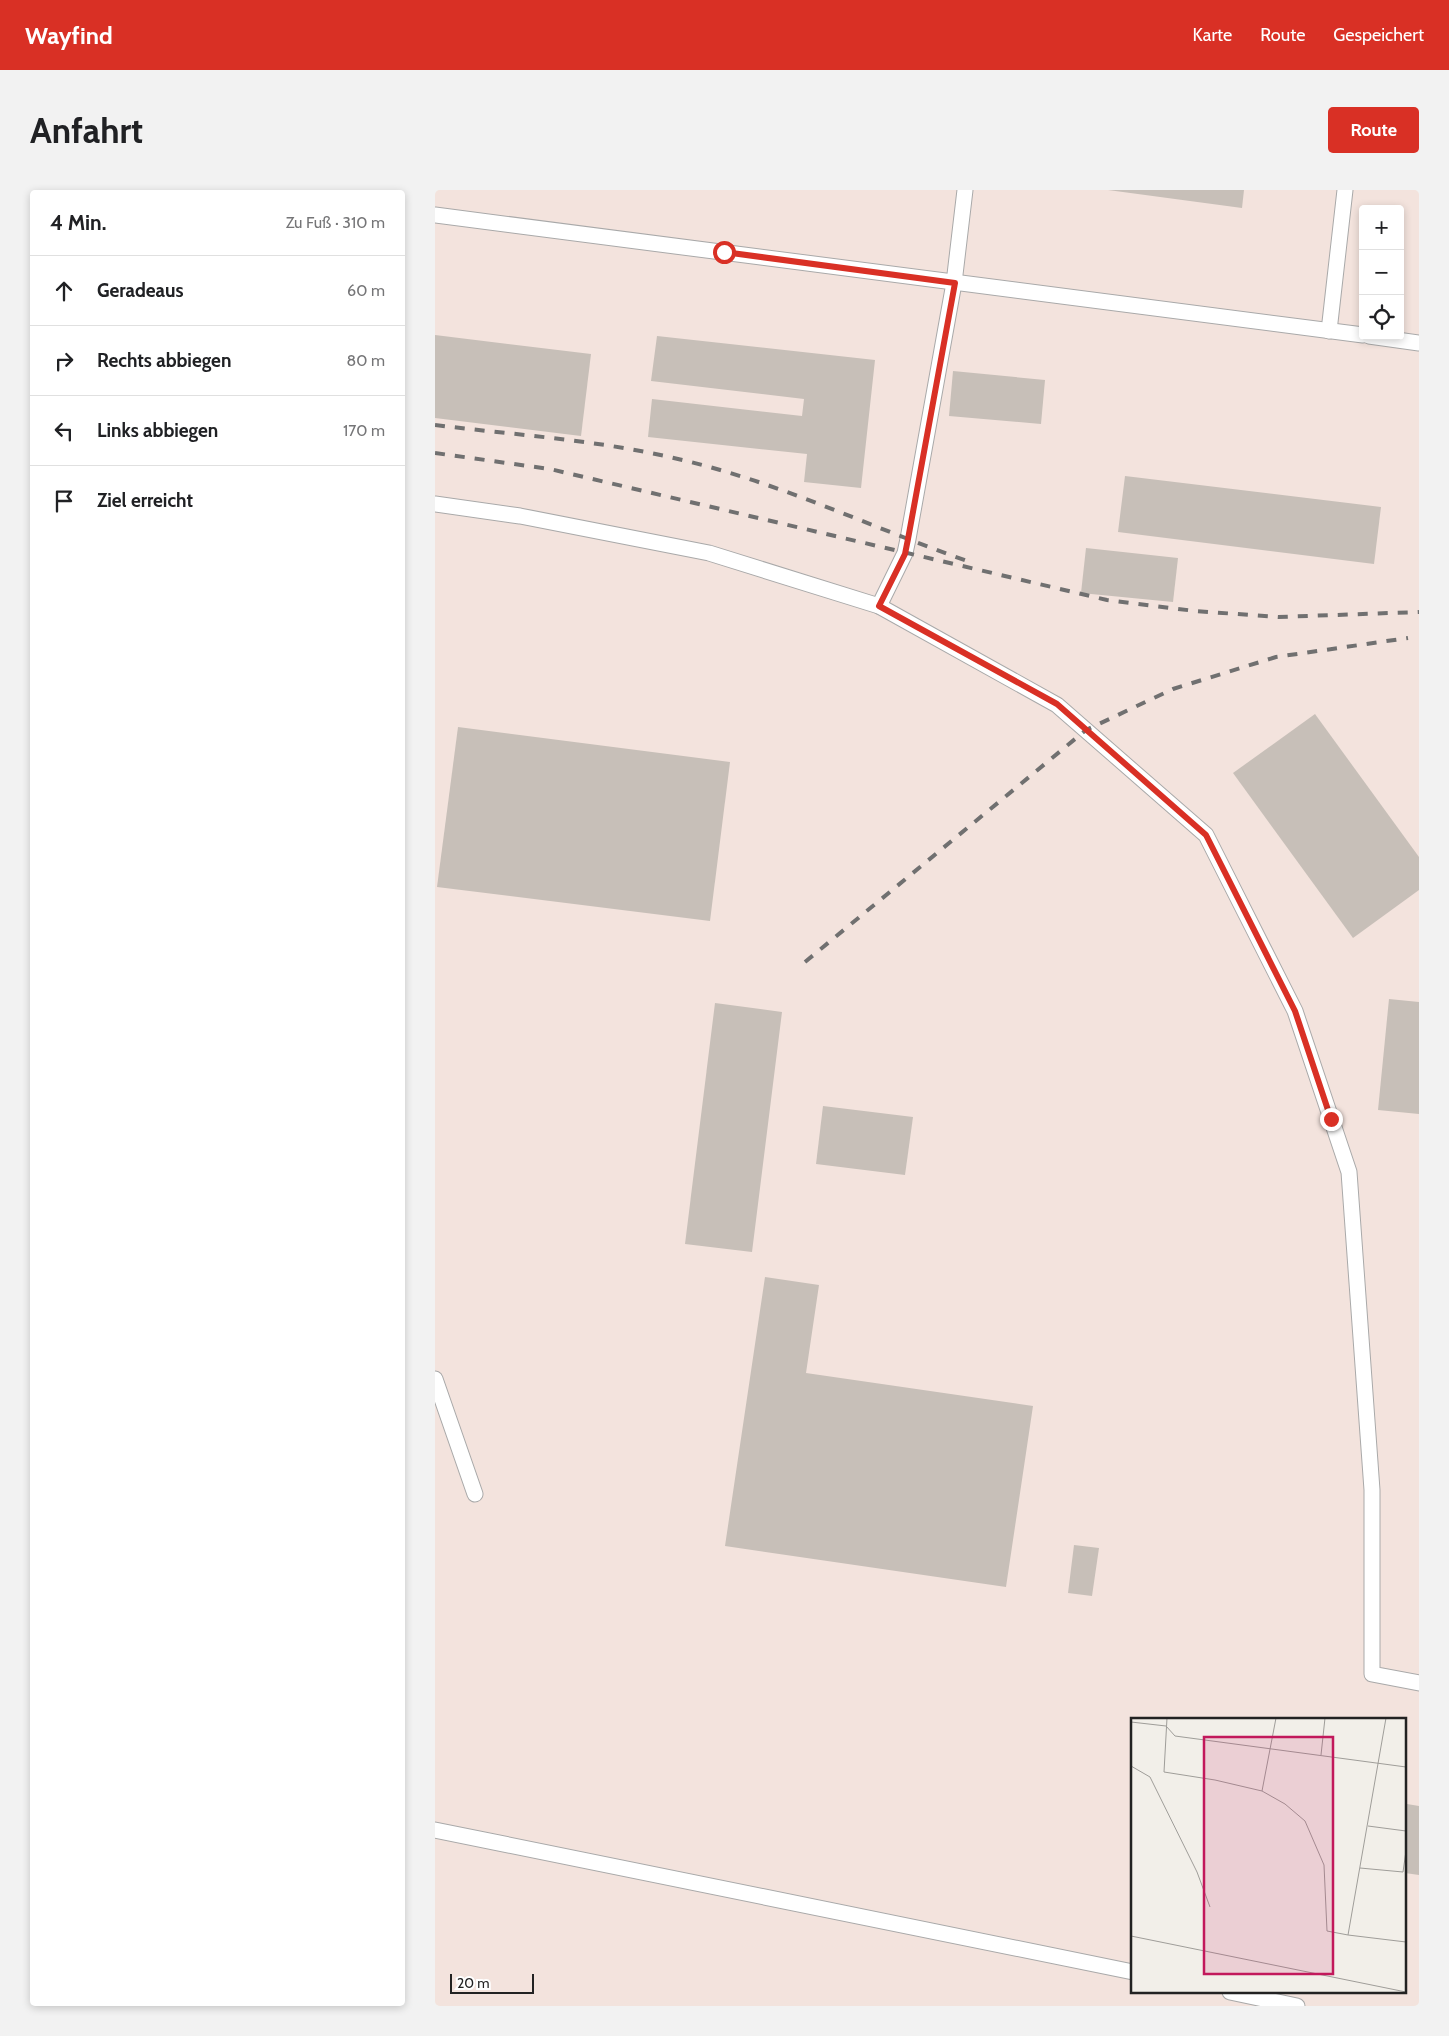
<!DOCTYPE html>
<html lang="de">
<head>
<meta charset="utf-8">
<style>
  :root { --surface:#fff; --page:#f2f2f2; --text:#202124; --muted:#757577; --line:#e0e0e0; --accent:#d93025 }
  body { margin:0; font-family:Cabin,sans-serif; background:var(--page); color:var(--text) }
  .controls { position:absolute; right:15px; top:15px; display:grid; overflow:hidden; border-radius:5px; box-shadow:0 2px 8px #0003 }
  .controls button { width:45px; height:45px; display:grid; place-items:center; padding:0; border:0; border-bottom:1px solid var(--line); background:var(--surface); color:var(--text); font:25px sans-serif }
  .scale { position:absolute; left:15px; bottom:12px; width:84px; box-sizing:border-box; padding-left:5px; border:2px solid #222; border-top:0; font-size:14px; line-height:18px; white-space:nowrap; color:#222; -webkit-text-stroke:4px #fff; paint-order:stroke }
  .stop { position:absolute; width:15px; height:15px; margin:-11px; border:4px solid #d93025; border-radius:50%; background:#fff }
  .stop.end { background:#d93025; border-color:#fff; box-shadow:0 1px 5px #0008 }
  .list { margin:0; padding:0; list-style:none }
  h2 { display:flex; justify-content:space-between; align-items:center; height:65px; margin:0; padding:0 20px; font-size:21px }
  h2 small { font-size:16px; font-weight:400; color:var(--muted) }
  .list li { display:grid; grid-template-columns:32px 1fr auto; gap:15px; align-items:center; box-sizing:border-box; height:70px; padding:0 20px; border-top:1px solid var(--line) }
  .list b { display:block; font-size:19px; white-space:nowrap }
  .list em { font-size:16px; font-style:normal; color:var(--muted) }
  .icon { flex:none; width:28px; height:28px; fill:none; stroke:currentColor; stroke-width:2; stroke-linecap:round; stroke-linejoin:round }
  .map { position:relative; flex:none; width:984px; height:1816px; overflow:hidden; border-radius:5px }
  header { display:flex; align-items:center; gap:30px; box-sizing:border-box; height:70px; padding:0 25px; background:var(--accent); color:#fff }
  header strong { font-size:24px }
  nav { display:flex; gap:28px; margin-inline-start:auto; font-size:18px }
  .intro { display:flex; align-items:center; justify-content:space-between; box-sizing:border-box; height:120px; padding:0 30px }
  h1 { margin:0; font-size:35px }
  .button { padding:12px 22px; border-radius:5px; background:var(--accent); color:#fff; font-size:18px; font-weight:700 }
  main { display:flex; gap:30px; padding:0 30px }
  aside { flex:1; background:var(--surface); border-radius:5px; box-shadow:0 2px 8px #0003 }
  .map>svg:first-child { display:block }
  .military { fill:#f3e3dd; fill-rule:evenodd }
  .building { fill:#c7bfb8 }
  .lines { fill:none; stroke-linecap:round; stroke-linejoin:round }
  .service-casing { stroke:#a9a9a9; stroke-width:17 }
  .service { stroke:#fff; stroke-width:15 }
  .rail { stroke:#707070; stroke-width:4; stroke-dasharray:10 10; stroke-linecap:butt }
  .route { stroke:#d93025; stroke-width:6 }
  .inset-road { fill:none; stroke:#9f9d99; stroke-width:1 }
  .view { fill:#c2185b; fill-opacity:0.15; stroke:#c2185b; stroke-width:2.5 }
  .inset-edge { fill:none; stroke:#222; stroke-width:2.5 }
</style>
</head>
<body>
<header>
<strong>Wayfind</strong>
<nav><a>Karte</a><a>Route</a><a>Gespeichert</a></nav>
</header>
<div class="intro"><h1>Anfahrt</h1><a class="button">Route</a></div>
<main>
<aside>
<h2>4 Min.<small>Zu Fuß · 310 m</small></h2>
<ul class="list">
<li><svg class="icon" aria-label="ahead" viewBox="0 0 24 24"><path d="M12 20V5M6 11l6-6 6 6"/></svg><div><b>Geradeaus</b></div><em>60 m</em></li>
<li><svg class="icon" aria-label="right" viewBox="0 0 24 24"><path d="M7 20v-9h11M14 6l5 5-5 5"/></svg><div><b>Rechts abbiegen</b></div><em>80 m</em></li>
<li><svg class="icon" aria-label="left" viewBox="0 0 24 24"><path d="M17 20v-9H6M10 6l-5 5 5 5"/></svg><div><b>Links abbiegen</b></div><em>170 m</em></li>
<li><svg class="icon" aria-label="arrive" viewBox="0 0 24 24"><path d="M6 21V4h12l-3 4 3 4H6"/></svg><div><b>Ziel erreicht</b></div></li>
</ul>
</aside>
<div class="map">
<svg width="984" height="1816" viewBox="0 0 984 1816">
  <rect width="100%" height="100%" fill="#f2efe9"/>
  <path class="military" d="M0 0H984V1816H0ZM928 19H965V146H928ZM698 1530H970V1802H698Z"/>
  <g class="building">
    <polygon points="673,0 809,0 807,18"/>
    <polygon points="0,145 156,164 146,246 0,228"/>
    <polygon points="222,146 440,170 426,298 369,292 372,264 213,247 217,209 367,226 369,209 216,191"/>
    <polygon points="518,181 610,190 606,234 514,226"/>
    <polygon points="690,286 946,317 939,374 683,342"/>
    <polygon points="651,358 743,368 738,412 646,403"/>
    <polygon points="880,524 984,667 984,700 918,748 798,583"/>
    <polygon points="23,537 295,572 275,731 2,697"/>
    <polygon points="954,809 984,812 984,924 943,920"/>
    <polygon points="280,813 347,822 317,1062 250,1054"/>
    <polygon points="388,916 478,927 470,985 381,974"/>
    <polygon points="330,1087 384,1095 371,1183 598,1216 571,1397 290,1356"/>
    <polygon points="639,1355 664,1358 657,1406 633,1403"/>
    <polygon points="972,1614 984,1616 984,1685 970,1683"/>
  </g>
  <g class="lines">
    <defs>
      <g id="service">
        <polyline points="0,25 928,145"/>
        <polyline points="894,141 910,0"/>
        <polyline points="934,146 984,153"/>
        <polyline points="0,314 85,326 274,363 444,416 622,515 771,645 860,821 914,982 937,1300 937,1484 984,1493"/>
        <polyline points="444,416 470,363 473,349 519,93 530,0"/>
        <polyline points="0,1189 40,1304"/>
        <polyline points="0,1640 698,1782"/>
        <polyline points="795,1802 862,1816"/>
      </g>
    </defs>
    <use href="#service" class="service-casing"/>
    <use href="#service" class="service"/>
    <g class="rail">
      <path d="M0 235C81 245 164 250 243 269 344 292 437 338 535 372"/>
      <polyline points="0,263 115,279 672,410 760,421 843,427 984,422"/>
      <polyline points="370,772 651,540 738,499 841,467 973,448"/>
    </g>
  </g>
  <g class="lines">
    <polyline class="route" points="289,62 520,93 473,349 470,364 444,416 622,514 771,645 860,821 896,929"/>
  </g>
  <g transform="translate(696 1528)">
    <rect width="275" height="275" fill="#f2efe9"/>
    <path class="inset-road" d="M36 0 33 54 84 62 131 73 154 86 174 103 193 147 196 213 217 217 255 0M0 4 35 8 44 18 275 49M190 37 194 0M0 48 19 59 66 154 79 189M131 73 145 0M237 108 275 113M229 150 272 154 275 133M217 217 275 224M0 218 275 274"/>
    <path class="view" d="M73 19H202V256H73Z"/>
    <rect width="275" height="275" class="inset-edge"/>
  </g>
</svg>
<div class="controls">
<button>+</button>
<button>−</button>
<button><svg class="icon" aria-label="locate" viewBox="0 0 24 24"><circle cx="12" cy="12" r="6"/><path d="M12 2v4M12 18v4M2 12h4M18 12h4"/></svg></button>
</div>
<div class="scale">20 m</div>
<div class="stop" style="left:289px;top:62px"></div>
<div class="stop end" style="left:896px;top:929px"></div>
</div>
</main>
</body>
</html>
